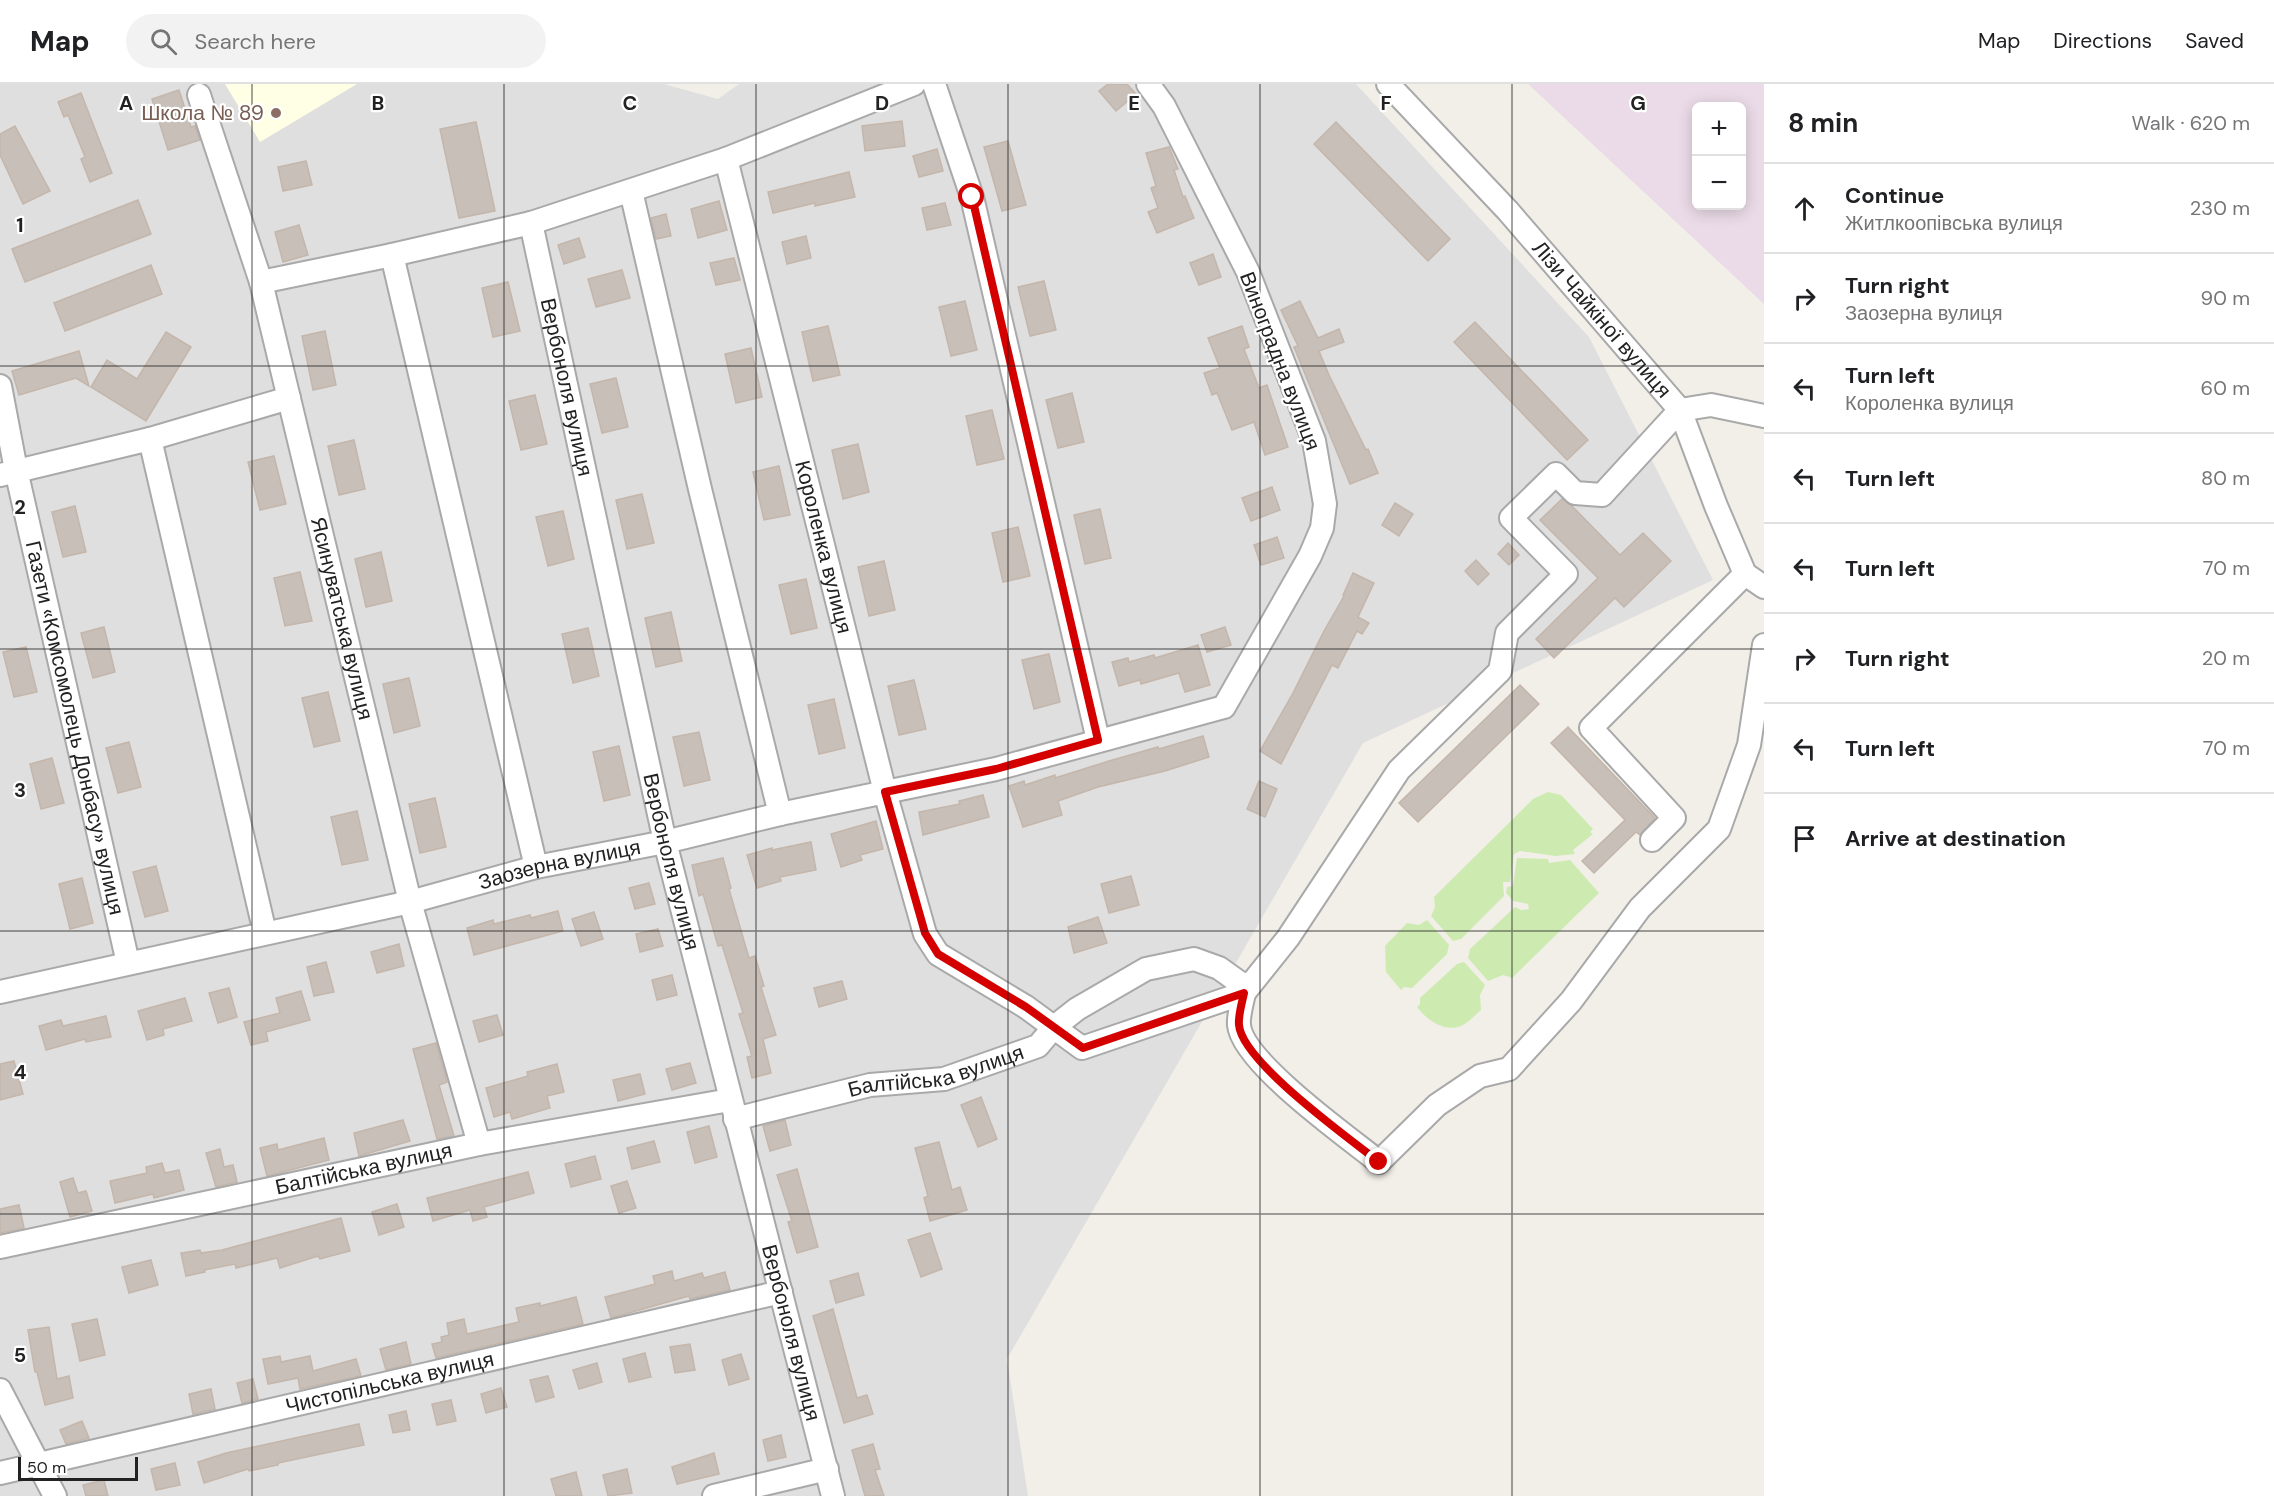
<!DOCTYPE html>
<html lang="en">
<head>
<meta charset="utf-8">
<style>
  :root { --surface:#fff; --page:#f2f2f2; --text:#202124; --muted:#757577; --line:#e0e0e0 }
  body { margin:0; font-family:"DM Sans",sans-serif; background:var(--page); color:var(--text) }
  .controls { position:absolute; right:18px; top:18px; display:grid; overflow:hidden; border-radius:9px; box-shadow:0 3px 15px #0003 }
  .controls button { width:54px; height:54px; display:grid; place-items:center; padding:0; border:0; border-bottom:2px solid var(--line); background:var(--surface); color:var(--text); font:30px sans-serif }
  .scale { position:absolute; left:18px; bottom:15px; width:120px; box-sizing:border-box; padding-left:6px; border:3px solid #222; border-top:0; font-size:16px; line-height:21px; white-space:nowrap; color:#222; -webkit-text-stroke:4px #fff; paint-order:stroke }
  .stop { position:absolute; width:18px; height:18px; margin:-14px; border:4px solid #d40000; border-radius:50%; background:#fff }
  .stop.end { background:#d40000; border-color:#fff; box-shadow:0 2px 6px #0008 }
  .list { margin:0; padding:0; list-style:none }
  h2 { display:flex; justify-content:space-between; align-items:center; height:78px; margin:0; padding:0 24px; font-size:26px }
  h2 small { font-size:20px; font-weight:400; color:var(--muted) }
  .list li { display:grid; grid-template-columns:39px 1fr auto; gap:18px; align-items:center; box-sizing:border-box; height:90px; padding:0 24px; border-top:2px solid var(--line) }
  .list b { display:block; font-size:22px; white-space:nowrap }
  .list p { margin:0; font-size:20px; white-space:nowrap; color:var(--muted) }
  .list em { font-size:20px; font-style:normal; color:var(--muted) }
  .icon { flex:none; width:33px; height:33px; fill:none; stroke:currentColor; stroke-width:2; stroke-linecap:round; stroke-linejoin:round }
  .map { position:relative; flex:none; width:1764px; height:1412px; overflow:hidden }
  header { display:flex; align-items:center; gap:36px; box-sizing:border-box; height:84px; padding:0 30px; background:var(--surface); border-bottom:2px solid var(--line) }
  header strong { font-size:28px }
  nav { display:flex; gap:33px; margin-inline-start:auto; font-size:21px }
  .search { width:420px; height:54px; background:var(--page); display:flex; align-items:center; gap:15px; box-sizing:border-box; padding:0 21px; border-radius:33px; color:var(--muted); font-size:22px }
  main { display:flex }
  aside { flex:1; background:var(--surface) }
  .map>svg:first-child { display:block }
  .residential { fill:#e0dfdf }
  .industrial { fill:#ebdbe8; fill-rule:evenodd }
  .education { fill:#ffffe5 }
  .grass { fill:#cdebb0 }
  .building { fill:#c7bfb8; stroke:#c4b6ab; stroke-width:1.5 }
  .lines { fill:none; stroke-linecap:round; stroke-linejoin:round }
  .minor-casing { stroke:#a9a9a9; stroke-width:26 }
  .minor { stroke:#fff; stroke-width:22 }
  .route { stroke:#d40000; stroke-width:8 }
  .grid { fill:none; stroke:#222; stroke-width:1.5; stroke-opacity:0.55 }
  .education-dot { fill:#8d6e63; stroke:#fff; stroke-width:2 }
  .labels { text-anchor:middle; stroke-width:4.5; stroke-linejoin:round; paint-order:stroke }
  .education-label { font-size:21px; fill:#785e54; stroke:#fff; text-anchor:end }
  .street-label { font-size:21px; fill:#222; stroke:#fff }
  .grid-label { font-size:20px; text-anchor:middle; font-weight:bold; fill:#222; stroke:#fff; stroke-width:4.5; stroke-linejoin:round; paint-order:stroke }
</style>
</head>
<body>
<header>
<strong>Map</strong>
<div class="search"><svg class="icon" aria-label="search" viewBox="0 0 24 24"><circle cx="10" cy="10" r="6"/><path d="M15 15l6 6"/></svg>Search here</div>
<nav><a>Map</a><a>Directions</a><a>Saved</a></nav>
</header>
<main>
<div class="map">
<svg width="1764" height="1412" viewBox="0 0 1764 1412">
  <rect width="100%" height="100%" fill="#f2efe9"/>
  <polygon class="residential" points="0,0 664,0 718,15 739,0 1356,0 1589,253 1713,496 1363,659 1007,1275 1028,1412 0,1412"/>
  <path class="industrial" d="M1528 0H1764V220ZM1742 22V122H1696V22Z"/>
  <polygon class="education" points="225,0 357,0 260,58"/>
  <g class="grass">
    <polygon points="1548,708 1561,711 1565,715 1593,745 1590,748 1593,750 1573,766 1575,770 1555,772 1520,767 1514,770 1510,798 1503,798 1504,812 1461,855 1453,857 1431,832 1435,823 1434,813 1533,715"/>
    <polygon points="1517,774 1548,775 1549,779 1570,776 1599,809 1512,894 1503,891 1488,897 1468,874 1470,865 1515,823 1521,826 1529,825 1528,820 1513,817 1506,809 1507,803 1513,802"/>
    <polygon points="1427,836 1449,861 1447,870 1412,904 1404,903 1401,906 1386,888 1385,862 1407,839 1419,841"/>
    <path d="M1464 878 1485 901 1480 911 1481 926C1476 930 1469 938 1463 941 1446 950 1427 936 1417 923L1420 920V914L1457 880Z"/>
  </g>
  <g class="building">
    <polygon points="1108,0 1127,0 1136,10 1116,27 1099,7"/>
    <polygon points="179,6 191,43 195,42 200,56 168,66 152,15"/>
    <polygon points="81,9 112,89 90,98 81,75 85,73 68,31 64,33 58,18"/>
    <polygon points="902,37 905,62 865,67 862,42"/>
    <polygon points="476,38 495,127 459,134 440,45"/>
    <polygon points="1336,38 1450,155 1428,177 1314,60"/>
    <polygon points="15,42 50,107 23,120 0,71 0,50"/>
    <polygon points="1008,57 1026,121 1002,127 984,63"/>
    <polygon points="1169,63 1178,85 1174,86 1183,113 1185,112 1194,134 1157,149 1148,128 1158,124 1151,104 1156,102 1146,69"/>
    <polygon points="937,65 943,87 919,93 913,72"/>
    <polygon points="306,77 312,101 283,107 278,83"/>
    <polygon points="849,88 855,113 815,122 815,119 773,129 768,108"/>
    <polygon points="138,116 151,150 25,198 12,165"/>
    <polygon points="719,117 727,146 698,154 691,125"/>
    <polygon points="945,119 951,141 927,146 922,124"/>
    <polygon points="666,130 671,152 656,155 651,134"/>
    <polygon points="299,141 308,171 283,178 275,148"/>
    <polygon points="806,152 811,174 787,180 782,158"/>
    <polygon points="579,154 585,173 564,180 558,161"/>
    <polygon points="1213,170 1221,193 1199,201 1190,179"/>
    <polygon points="734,174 740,196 716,201 710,179"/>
    <polygon points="151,181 162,210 65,247 54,219"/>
    <polygon points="622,186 630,214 596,223 588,195"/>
    <polygon points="1044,197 1056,246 1030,252 1018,203"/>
    <polygon points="508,198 520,247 493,253 482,204"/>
    <polygon points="965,217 977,266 951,272 939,223"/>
    <polygon points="1300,217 1318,254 1339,245 1344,258 1319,267 1329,291 1366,366 1368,365 1378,389 1350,400 1294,263 1298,262 1281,226"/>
    <polygon points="1475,238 1588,356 1567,376 1454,258"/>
    <polygon points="828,242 840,291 813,297 802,248"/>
    <polygon points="1242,242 1249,263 1244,265 1259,304 1267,301 1288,363 1265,371 1254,338 1232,346 1217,309 1212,311 1204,289 1220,284 1208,254"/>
    <polygon points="325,247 336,301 313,306 302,252"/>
    <polygon points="166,248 191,263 146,337 91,303 107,276 137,295"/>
    <polygon points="751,264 762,313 736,319 725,270"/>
    <polygon points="79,267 89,302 76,294 19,311 12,287"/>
    <polygon points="616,294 628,343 602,349 590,300"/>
    <polygon points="1072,309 1084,358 1058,364 1046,316"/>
    <polygon points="535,311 547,360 521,366 509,317"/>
    <polygon points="992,326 1004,375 977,381 966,332"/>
    <polygon points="354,356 365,405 339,411 328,362"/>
    <polygon points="858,360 869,408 843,415 832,366"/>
    <polygon points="274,372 286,420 260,426 248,378"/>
    <polygon points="779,382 790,431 764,436 753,388"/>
    <polygon points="1272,403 1280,426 1251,437 1242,414"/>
    <polygon points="642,410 654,459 627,465 616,416"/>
    <polygon points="1562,415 1571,421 1620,471 1643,449 1671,477 1624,523 1615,514 1554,574 1536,555 1598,494 1540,436"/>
    <polygon points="1395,419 1413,430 1399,452 1382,441"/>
    <polygon points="75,422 86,468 63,473 52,428"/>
    <polygon points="1100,425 1111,474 1085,480 1074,431"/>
    <polygon points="563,427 574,475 548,482 536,433"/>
    <polygon points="1018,443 1030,492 1003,498 992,449"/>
    <polygon points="1277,453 1284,474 1261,481 1254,461"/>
    <polygon points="1508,459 1519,471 1509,481 1498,470"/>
    <polygon points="381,468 392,517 366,523 355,475"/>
    <polygon points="1476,476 1489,490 1478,501 1465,487"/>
    <polygon points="884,477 895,526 869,532 858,483"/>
    <polygon points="300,488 312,537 285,542 274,494"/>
    <polygon points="1353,489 1374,499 1358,533 1369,539 1362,550 1357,547 1338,584 1332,581 1281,680 1260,667 1293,609 1324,547 1344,512 1343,511"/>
    <polygon points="806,495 817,544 791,550 779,501"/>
    <polygon points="671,528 682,577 656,583 645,534"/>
    <polygon points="104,543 115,588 93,594 81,549"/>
    <polygon points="1225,543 1231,561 1207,568 1201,551"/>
    <polygon points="588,544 599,592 573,599 562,550"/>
    <polygon points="1198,561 1210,601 1185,608 1179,589 1141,600 1140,596 1119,602 1112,578 1128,574 1129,578 1154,571 1155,574"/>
    <polygon points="26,563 37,608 14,613 3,568"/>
    <polygon points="1049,570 1060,618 1034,625 1022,576"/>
    <polygon points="409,594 420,642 394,649 383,600"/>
    <polygon points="914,596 926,645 899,651 888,602"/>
    <polygon points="1520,601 1539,620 1418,738 1399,719"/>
    <polygon points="328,608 340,657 314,663 302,614"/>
    <polygon points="834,615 845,664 819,670 808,621"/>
    <polygon points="1568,643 1655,734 1640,751 1636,748 1594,789 1582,777 1625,736 1551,659"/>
    <polygon points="699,648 710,696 684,702 673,653"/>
    <polygon points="1203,652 1209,673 1165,687 1098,703 1058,717 1062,731 1023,743 1009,702 1024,697 1025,701 1055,691 1055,694 1109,677 1158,663 1159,665"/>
    <polygon points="129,658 141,703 118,709 106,664"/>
    <polygon points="619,662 630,711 604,717 593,668"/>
    <polygon points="52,674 64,719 41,725 30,680"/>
    <polygon points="1259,697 1277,705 1265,733 1247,725"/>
    <polygon points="983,711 989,733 923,751 919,728 960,720 959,717"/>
    <polygon points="435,714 446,763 420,769 409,720"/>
    <polygon points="357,727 368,776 342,781 331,733"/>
    <polygon points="876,737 883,765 860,771 862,776 841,783 831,750"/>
    <polygon points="811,758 816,786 780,793 781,797 757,804 747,771 772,764 772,766"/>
    <polygon points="723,774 731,804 729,805 749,874 755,872 764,902 761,903 776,951 763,955 771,989 752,994 747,973 752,972 739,930 743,929 722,861 718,862 703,810 699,812 692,781"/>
    <polygon points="156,782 168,827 145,833 133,788"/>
    <polygon points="1131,792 1139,821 1109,829 1101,800"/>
    <polygon points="82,794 93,839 70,845 59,800"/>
    <polygon points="649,799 655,820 635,825 629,804"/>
    <polygon points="558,827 563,847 474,871 467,844 493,836 494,840 530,831 531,834"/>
    <polygon points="594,828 603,855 581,862 572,835"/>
    <polygon points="1098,833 1107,859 1074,869 1068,843"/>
    <polygon points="658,845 663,862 640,868 636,850"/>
    <polygon points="399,860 404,882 377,889 371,868"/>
    <polygon points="326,878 334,908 314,912 307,883"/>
    <polygon points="672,891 677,911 657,916 652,896"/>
    <polygon points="842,897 847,915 819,923 814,904"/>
    <polygon points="229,904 237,933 218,939 209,909"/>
    <polygon points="301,907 310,936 266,948 268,957 251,961 244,938 280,929 276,914"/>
    <polygon points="185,914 192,937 163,945 164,951 147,956 138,927"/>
    <polygon points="497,931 503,951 479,958 473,937"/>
    <polygon points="106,932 111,953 86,958 85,955 46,966 39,942 61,936 63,942"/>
    <polygon points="436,959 447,998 439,1001 454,1052 437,1055 413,965"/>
    <polygon points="14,977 23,1010 0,1016 0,980"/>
    <polygon points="690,979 696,999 672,1006 666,985"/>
    <polygon points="557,980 564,1008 547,1012 550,1024 512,1035 510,1028 494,1033 486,1004 528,992 527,988"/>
    <polygon points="640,990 645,1010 618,1017 613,996"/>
    <polygon points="981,1013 997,1055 978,1063 961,1021"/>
    <polygon points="403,1036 410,1057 359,1072 354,1049"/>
    <polygon points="785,1036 791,1061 770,1067 763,1042"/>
    <polygon points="709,1042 717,1073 695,1079 687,1048"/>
    <polygon points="324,1054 329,1076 267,1092 260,1064 277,1060 278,1066"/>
    <polygon points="654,1057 660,1078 632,1085 627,1064"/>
    <polygon points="939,1058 952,1106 960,1103 967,1126 930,1137 924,1114 928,1112 915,1064"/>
    <polygon points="220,1065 224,1083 233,1081 237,1098 216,1103 206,1069"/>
    <polygon points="595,1072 601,1095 571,1103 565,1080"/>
    <polygon points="162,1079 165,1089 179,1086 184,1106 154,1114 153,1110 115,1119 110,1097 147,1089 146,1083"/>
    <polygon points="797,1085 818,1163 797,1169 788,1138 792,1137 777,1091"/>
    <polygon points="528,1088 534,1109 484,1123 487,1133 473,1137 470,1126 433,1137 427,1114"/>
    <polygon points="73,1094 78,1109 86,1107 92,1127 70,1133 60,1098"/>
    <polygon points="627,1097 636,1124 619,1129 611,1102"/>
    <polygon points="397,1120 404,1143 379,1151 372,1128"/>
    <polygon points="19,1121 24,1144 0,1149 0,1125"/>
    <polygon points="341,1134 350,1167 320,1175 318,1172 280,1184 277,1174 236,1184 235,1180 204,1186 205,1188 186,1192 181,1169 200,1166 201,1169 222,1166"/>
    <polygon points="930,1149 942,1185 921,1193 908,1156"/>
    <polygon points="151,1176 158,1201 129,1209 122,1183"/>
    <polygon points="672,1187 674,1197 702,1189 704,1194 725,1188 730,1206 690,1215 689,1212 611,1234 605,1213 655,1200 653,1192"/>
    <polygon points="858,1189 864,1211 836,1219 830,1197"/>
    <polygon points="576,1213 583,1240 436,1274 432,1260 442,1258 441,1253 449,1251 447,1239 464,1235 467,1250 519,1238 516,1224 540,1219 540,1222"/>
    <polygon points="833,1225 857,1314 867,1311 873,1330 844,1339 813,1232"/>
    <polygon points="97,1235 105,1271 80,1277 72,1240"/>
    <polygon points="49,1243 57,1295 69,1292 73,1314 45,1321 37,1288 35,1288 28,1246"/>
    <polygon points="406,1258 411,1280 386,1286 380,1265"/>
    <polygon points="690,1260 695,1286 675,1289 670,1263"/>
    <polygon points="645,1269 651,1293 629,1298 623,1275"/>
    <polygon points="741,1270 749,1295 729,1301 722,1276"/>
    <polygon points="280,1272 281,1278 310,1272 313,1287 356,1275 361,1292 300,1305 298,1294 268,1300 263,1275"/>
    <polygon points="597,1279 602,1298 579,1305 573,1286"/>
    <polygon points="548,1292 554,1313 536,1318 530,1296"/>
    <polygon points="253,1295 258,1315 242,1319 237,1299"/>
    <polygon points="501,1304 507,1323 486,1329 481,1310"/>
    <polygon points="211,1305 215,1325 193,1330 189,1310"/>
    <polygon points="451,1316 456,1337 437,1341 432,1320"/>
    <polygon points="406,1327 410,1346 393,1349 389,1331"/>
    <polygon points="82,1337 89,1354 66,1360 60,1346"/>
    <polygon points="359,1340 364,1361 278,1379 278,1381 249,1387 248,1385 204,1399 198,1378 226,1369"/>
    <polygon points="781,1351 786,1373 768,1377 763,1356"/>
    <polygon points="873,1360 880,1385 875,1386 884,1412 865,1412 852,1366"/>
    <polygon points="714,1369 719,1390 677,1400 672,1383"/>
    <polygon points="175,1379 180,1401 156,1406 151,1385"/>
    <polygon points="627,1385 632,1409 608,1412 603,1391"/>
    <polygon points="576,1388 582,1412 556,1412 551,1395"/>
    <polygon points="104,1396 108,1412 86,1412 83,1401"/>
  </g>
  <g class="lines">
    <defs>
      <g id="minor">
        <polyline points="934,0 972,113 1098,656"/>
        <path id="s1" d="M1388 0 1508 127 1680 326 1716 422 1745 490 1764 503"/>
        <path id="s2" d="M199 11 261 198 410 818 479 1060"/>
        <path id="s3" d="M726 75 885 708 925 850 938 870 1026 923 1082 964 1244 909 1288 854 1399 686 1500 587 1507 549 1566 490 1511 434 1556 390 1575 409 1602 411 1680 326 1711 321 1764 332"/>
        <polyline points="631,107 700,405 780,730"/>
        <path id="s4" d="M531 139 665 758 833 1412"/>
        <polyline points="392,171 536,783"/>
        <polyline points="261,198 392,171 531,139 726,75 914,0"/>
        <path id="s5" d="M0 302 16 386 128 879"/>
        <polyline points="150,355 265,849"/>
        <polyline points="0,391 150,355 289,314"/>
        <polyline points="1652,756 1674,734 1591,644 1745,490"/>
        <path id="s6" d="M0 908 410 818 536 783 665 758 780 730 996 685 1224 623 1310 472 1322 444 1325 420 1314 357 1248 188 1164 22 1148 0"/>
        <path d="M1244 909C1242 919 1238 932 1239 941 1242 978 1349 1054 1379 1078L1437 1021 1480 992 1509 985 1571 917 1640 824 1719 745 1749 661 1764 561"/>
        <path id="s7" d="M735 1035 870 1001 944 995 1038 962 1054 943 1077 925 1146 885 1194 875 1219 884 1240 899 1250 901"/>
        <path id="s8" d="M0 1163 479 1060 730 1016"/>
        <polyline points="0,1306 55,1412"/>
        <path id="s9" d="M0 1389 781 1208"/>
        <polyline points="714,1412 827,1385"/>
      </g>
    </defs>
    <use href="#minor" class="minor-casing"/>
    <use href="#minor" class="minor"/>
  </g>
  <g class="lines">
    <path class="route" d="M972 113 1098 656 996 685 885 708 925 849 938 870 1026 923 1083 964 1244 909C1242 919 1238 932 1239 941 1242 978 1349 1054 1379 1078"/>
  </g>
  <path class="grid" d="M252 0V1412M504 0V1412M756 0V1412M1008 0V1412M1260 0V1412M1512 0V1412M0 282H1764M0 565H1764M0 847H1764M0 1130H1764"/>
  <circle class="education-dot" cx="276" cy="29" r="6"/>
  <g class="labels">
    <g class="education-label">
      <text x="264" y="36">Школа № 89</text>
    </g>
    <g class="street-label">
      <text dy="7" stroke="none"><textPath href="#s1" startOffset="318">Лізи Чайкіної вулиця</textPath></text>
      <text transform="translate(1280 277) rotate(69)" y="7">Виноградна вулиця</text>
      <text dy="7" stroke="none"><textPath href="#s4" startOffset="168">Вербоноля вулиця</textPath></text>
      <text dy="7" stroke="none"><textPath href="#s3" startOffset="400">Короленка вулиця</textPath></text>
      <text dy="7" stroke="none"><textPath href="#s2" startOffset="543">Ясинуватська вулиця</textPath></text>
      <text dy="7" stroke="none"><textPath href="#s5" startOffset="350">Газети «Комсомолець Донбасу» вулиця</textPath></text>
      <text dy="7" stroke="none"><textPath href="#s4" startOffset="654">Вербоноля вулиця</textPath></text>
      <text dy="7" stroke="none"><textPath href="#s6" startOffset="574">Заозерна вулиця</textPath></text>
      <text dy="7" stroke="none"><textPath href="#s7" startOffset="207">Балтійська вулиця</textPath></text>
      <text dy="7" stroke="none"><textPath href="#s8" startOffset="372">Балтійська вулиця</textPath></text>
      <text dy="7" stroke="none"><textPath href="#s4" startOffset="1140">Вербоноля вулиця</textPath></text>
      <text dy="7" stroke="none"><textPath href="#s9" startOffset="400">Чистопільська вулиця</textPath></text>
    </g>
  </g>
  <g class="grid-label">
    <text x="126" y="26">A</text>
    <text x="378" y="26">B</text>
    <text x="630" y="26">C</text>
    <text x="882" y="26">D</text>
    <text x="1134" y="26">E</text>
    <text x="1386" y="26">F</text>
    <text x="1638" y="26">G</text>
    <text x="20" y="148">1</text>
    <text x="20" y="430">2</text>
    <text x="20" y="713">3</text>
    <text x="20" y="995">4</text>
    <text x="20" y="1278">5</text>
  </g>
</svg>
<div class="controls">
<button>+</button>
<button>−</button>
</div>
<div class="scale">50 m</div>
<div class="stop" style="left:972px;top:113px"></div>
<div class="stop end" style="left:1379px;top:1078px"></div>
</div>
<aside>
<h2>8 min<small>Walk · 620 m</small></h2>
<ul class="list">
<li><svg class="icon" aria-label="ahead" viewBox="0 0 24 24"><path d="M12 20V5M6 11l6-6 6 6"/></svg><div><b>Continue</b><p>Житлкоопівська вулиця</p></div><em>230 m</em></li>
<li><svg class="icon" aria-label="right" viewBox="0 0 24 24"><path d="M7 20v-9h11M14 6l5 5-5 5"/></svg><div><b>Turn right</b><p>Заозерна вулиця</p></div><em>90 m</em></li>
<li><svg class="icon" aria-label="left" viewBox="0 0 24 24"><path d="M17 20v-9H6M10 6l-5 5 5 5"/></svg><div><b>Turn left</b><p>Короленка вулиця</p></div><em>60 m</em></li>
<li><svg class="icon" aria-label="left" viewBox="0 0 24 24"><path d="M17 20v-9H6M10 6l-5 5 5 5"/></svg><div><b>Turn left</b></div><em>80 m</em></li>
<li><svg class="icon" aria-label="left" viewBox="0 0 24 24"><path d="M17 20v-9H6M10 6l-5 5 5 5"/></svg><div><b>Turn left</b></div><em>70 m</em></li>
<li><svg class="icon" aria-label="right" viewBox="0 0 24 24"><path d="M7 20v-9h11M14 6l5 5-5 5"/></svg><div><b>Turn right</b></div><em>20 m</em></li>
<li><svg class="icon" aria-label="left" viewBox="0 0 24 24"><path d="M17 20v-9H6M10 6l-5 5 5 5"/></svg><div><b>Turn left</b></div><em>70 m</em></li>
<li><svg class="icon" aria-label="arrive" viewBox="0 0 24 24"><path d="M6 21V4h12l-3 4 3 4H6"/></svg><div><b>Arrive at destination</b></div></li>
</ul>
</aside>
</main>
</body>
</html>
